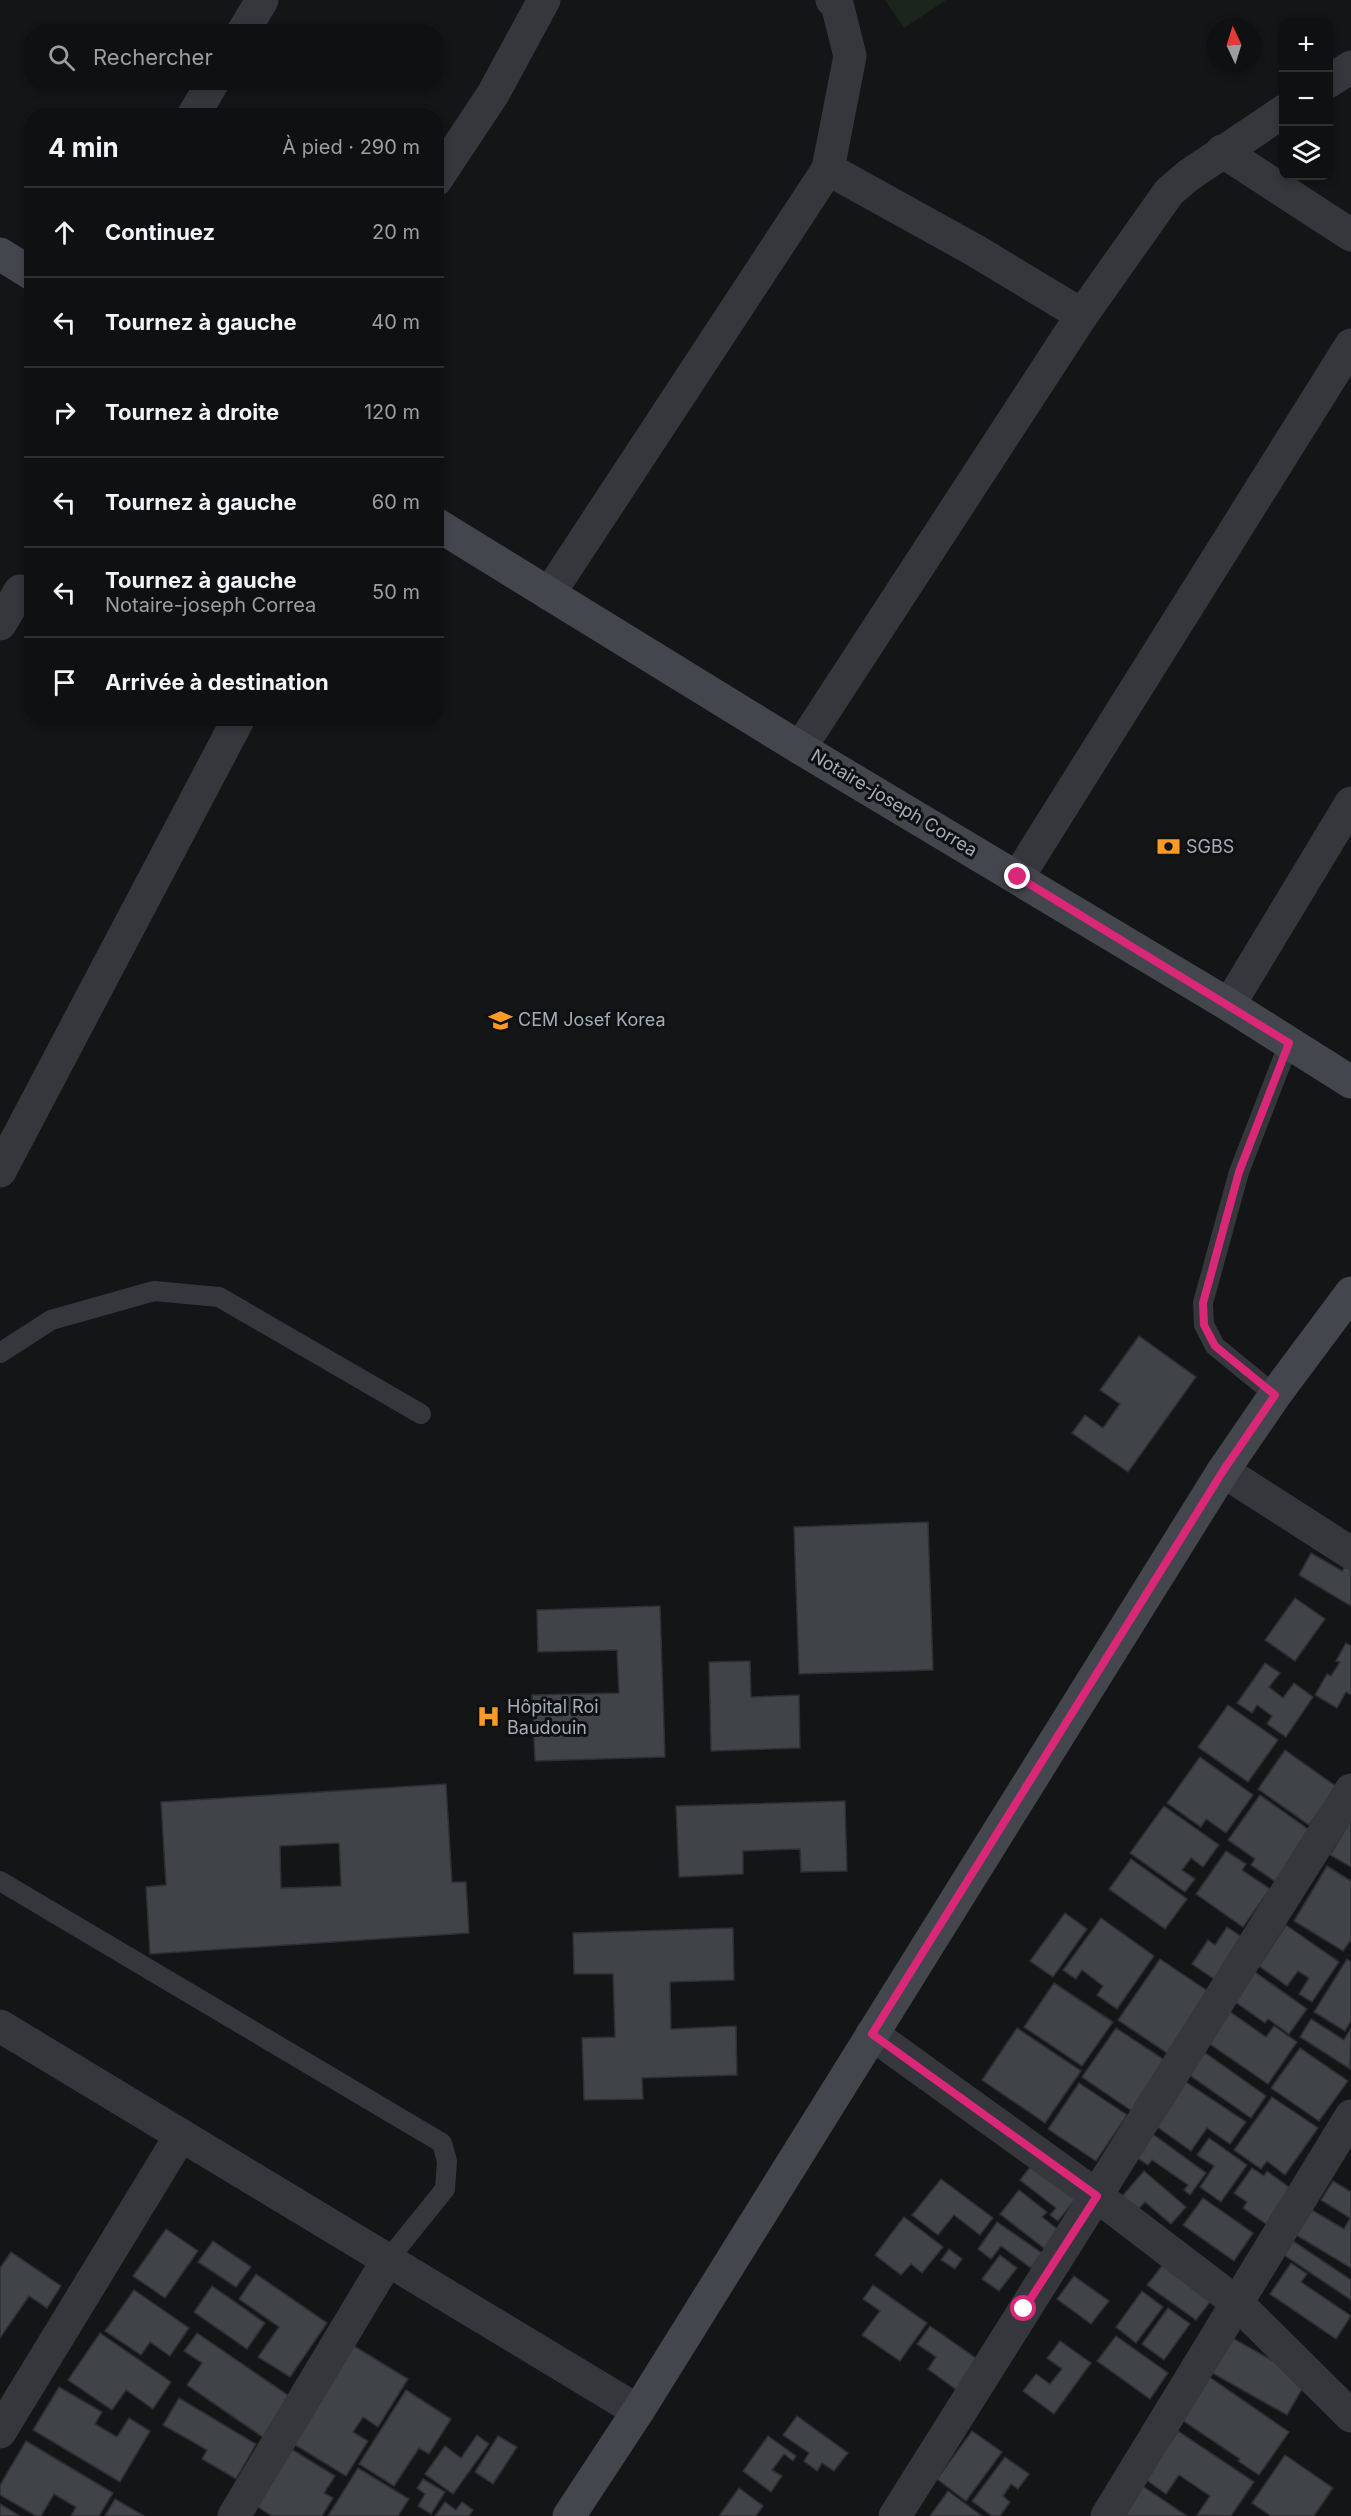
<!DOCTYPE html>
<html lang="fr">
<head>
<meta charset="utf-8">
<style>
  :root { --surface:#0f1011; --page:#18191a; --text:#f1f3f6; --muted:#9b9d9f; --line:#2f3031 }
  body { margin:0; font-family:Inter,sans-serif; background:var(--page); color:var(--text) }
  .controls { position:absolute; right:18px; top:18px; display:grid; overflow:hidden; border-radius:12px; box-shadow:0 3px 9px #0003 }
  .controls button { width:54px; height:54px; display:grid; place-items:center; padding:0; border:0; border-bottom:2px solid var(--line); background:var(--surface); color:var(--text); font:30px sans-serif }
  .compass { position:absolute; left:1207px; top:18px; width:54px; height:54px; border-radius:50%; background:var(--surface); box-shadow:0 3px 9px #0003; rotate:356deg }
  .stop { position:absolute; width:18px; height:18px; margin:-14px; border:4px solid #db2777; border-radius:50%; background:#fff }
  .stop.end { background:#db2777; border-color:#fff; box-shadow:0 2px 6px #0008 }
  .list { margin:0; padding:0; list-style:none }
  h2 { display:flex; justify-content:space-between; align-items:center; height:78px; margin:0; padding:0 24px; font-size:26px }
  h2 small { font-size:20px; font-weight:400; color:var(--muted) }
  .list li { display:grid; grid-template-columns:39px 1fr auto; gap:18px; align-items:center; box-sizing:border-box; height:90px; padding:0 24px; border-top:2px solid var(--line) }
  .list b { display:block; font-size:22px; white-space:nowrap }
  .list p { margin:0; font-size:20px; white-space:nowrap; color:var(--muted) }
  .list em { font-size:20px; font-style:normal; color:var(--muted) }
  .icon { flex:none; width:33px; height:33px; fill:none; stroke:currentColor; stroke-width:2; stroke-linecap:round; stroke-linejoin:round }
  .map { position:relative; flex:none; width:1351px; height:2516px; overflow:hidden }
  .search { position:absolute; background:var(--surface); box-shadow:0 3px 9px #0003; left:24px; top:24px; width:420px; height:66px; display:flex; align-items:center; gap:15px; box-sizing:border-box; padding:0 21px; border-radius:24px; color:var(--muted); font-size:22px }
  .panel { position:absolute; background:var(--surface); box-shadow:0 3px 9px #0003; left:24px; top:108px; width:420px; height:618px; border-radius:24px }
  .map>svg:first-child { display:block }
  .green { fill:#1c251c }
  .building { fill:#404347; stroke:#2e2f33; stroke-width:1.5; fill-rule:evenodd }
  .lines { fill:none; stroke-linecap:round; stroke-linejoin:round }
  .lane { stroke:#35373c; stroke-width:20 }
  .street { stroke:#35373c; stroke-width:33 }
  .secondary { stroke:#43464c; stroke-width:33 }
  .route { stroke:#db2777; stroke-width:8 }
  .labels { text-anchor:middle; stroke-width:6; stroke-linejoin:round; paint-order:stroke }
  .street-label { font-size:18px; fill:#a5adb7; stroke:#0f1011 }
  .poi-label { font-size:18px; fill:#a5adb7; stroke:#0f1011; text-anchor:start }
</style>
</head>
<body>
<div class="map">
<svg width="1351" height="2516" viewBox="0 0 1351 2516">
  <rect width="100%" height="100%" fill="#141517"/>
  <polygon class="green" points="885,0 946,0 904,28"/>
  <g class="building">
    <polygon points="1139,1336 1196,1377 1128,1472 1072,1433 1085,1415 1103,1428 1120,1404 1100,1390"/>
    <polygon points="928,1522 933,1670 799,1674 794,1527"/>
    <polygon points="1311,1553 1342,1571 1345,1566 1351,1570 1351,1606 1299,1575"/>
    <polygon points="1295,1598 1325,1619 1295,1661 1265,1640"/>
    <polygon points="660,1606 665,1757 535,1761 532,1695 619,1693 617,1650 538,1652 537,1610"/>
    <polygon points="1346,1643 1351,1646 1351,1695 1346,1692 1337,1708 1315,1695 1327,1674 1331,1676 1340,1662 1336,1661"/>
    <polygon points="750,1661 751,1697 799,1695 800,1748 711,1751 709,1662"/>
    <polygon points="1265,1663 1280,1673 1269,1687 1283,1698 1294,1683 1313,1697 1286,1737 1267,1724 1272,1716 1257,1705 1252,1713 1237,1703"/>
    <polygon points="1228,1705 1278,1740 1248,1782 1198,1747"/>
    <polygon points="1285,1750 1337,1787 1309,1825 1258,1789"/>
    <polygon points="1200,1757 1253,1795 1226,1833 1206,1819 1201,1827 1167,1803"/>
    <path d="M446 1784 452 1882H466L469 1933 150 1954 146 1887 166 1885 161 1802ZM339 1843 341 1886 281 1888 280 1846Z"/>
    <polygon points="1260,1795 1312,1832 1276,1882 1251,1865 1255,1859 1228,1840"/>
    <polygon points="845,1801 847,1871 801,1872 800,1849 743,1851 743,1874 679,1877 676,1806"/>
    <polygon points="1164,1806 1219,1845 1203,1867 1191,1858 1182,1870 1195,1879 1185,1892 1130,1853"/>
    <polygon points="1351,1820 1351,1867 1330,1855"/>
    <polygon points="1226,1851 1246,1864 1242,1870 1270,1889 1243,1927 1196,1894"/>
    <polygon points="1131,1859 1187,1899 1165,1929 1109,1889"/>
    <polygon points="1327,1866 1351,1881 1351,1940 1343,1951 1294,1921"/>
    <polygon points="1065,1913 1087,1929 1053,1977 1030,1961"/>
    <polygon points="1101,1918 1154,1956 1117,2009 1097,1995 1103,1986 1082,1970 1076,1979 1063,1970"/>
    <polygon points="1286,1925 1339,1962 1312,2002 1299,1994 1309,1978 1298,1971 1287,1986 1259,1966"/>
    <polygon points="1227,1927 1246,1940 1217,1981 1192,1964 1208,1940 1215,1945"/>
    <polygon points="733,1928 734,1980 670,1982 671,2029 736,2026 737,2075 642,2078 643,2099 584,2100 582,2038 615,2037 613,1974 574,1974 573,1933"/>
    <polygon points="1160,1959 1209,1992 1167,2053 1118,2020"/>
    <polygon points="1347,1959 1351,1962 1351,2021 1345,2031 1314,2012"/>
    <polygon points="1252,1970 1307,2009 1289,2034 1268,2019 1265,2023 1231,1999"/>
    <polygon points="1054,1983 1113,2022 1082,2066 1024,2027"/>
    <polygon points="1226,2009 1266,2037 1274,2026 1297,2042 1268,2084 1204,2040"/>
    <polygon points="1311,2019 1344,2040 1351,2028 1350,2069 1300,2037"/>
    <polygon points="1017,2028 1081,2071 1045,2123 982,2080"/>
    <polygon points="1116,2028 1166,2061 1132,2111 1082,2077"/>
    <polygon points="1300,2048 1348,2081 1319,2121 1271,2088"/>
    <polygon points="1204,2052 1266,2096 1251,2118 1188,2074"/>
    <polygon points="1186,2082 1246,2122 1230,2144 1207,2128 1191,2151 1156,2126"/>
    <polygon points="1079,2083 1127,2115 1096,2161 1048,2129"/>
    <polygon points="1272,2097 1318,2128 1285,2175 1267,2161 1261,2169 1234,2150"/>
    <polygon points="1150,2132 1206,2173 1190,2195 1184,2190 1188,2185 1152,2160 1148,2165 1133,2155"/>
    <polygon points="1209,2138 1247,2165 1221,2202 1200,2187 1214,2166 1197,2155"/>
    <polygon points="1034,2162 1078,2196 1058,2221 1050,2215 1056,2208 1020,2180"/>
    <polygon points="1252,2168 1264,2176 1267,2171 1290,2188 1266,2224 1243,2208 1247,2202 1234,2193"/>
    <polygon points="1144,2171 1186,2207 1171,2224 1145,2202 1135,2213 1119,2200"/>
    <polygon points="941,2179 993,2218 980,2235 954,2215 938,2235 912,2215"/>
    <polygon points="1333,2181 1351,2192 1351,2268 1296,2235 1312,2210 1344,2229 1350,2218 1321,2200"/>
    <polygon points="1019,2190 1047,2212 1042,2217 1060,2231 1045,2249 1000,2214"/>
    <polygon points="1203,2198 1253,2233 1234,2261 1183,2225"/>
    <polygon points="904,2217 943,2247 922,2273 911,2264 901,2275 875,2255"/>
    <polygon points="997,2222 1042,2253 1031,2268 1001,2246 991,2259 978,2249"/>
    <polygon points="166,2229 198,2251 165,2298 133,2276"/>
    <polygon points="213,2241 251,2267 236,2287 198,2262"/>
    <polygon points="1293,2241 1351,2280 1351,2300 1284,2255"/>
    <polygon points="949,2249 962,2259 955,2269 941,2260"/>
    <polygon points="11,2252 61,2286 47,2308 29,2296 0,2338 0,2268"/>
    <polygon points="1000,2255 1017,2268 999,2291 982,2279"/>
    <polygon points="1165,2262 1214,2297 1196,2320 1147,2285"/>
    <polygon points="1291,2263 1307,2274 1301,2282 1351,2316 1336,2339 1270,2294"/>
    <polygon points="256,2274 327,2323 290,2377 258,2357 279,2327 239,2299"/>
    <polygon points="1074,2276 1109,2301 1091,2324 1057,2299"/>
    <polygon points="873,2285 927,2323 900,2361 862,2335 880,2311 863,2299"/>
    <polygon points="212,2286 265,2323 247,2349 194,2312"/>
    <polygon points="134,2290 189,2328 170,2356 150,2342 141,2355 105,2331"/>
    <polygon points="1142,2291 1163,2307 1136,2343 1116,2327"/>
    <polygon points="1168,2308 1190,2324 1164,2360 1142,2344"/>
    <polygon points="930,2326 980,2361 958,2391 928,2369 936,2357 917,2344"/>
    <polygon points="100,2333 171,2382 153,2409 126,2390 112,2410 68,2380"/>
    <polygon points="197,2333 292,2398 264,2438 187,2385 202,2363 184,2351"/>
    <polygon points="1227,2335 1307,2380 1287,2415 1207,2370"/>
    <polygon points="1116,2336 1168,2373 1150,2399 1097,2361"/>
    <polygon points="1060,2341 1091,2363 1054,2414 1023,2391 1036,2374 1050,2384 1062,2369 1047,2358"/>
    <polygon points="349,2343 408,2379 378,2427 363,2417 353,2432 368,2441 346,2476 287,2440"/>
    <polygon points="1208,2376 1289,2432 1259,2475 1238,2461 1240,2459 1179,2418"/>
    <polygon points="59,2387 102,2412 95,2424 117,2437 129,2418 150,2431 120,2482 33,2430"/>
    <polygon points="406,2390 451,2419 429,2454 419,2448 394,2486 359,2464"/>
    <polygon points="179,2398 256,2444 236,2479 202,2459 207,2450 163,2425"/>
    <polygon points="797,2416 848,2453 834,2471 822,2463 817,2471 804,2461 809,2453 783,2435"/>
    <polygon points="972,2431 1002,2452 966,2501 937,2479"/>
    <polygon points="1178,2431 1254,2482 1231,2516 1197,2515 1210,2496 1179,2475 1166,2494 1145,2479"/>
    <polygon points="477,2435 489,2444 453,2494 425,2474 445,2446 461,2458"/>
    <polygon points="498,2436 517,2447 493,2484 475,2472"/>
    <polygon points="768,2436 796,2456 793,2461 784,2454 772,2470 782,2476 771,2492 743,2471"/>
    <polygon points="26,2441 113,2493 99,2516 71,2516 76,2507 54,2494 41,2516 36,2516 0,2495 0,2485"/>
    <polygon points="285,2445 335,2476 324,2493 333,2498 322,2516 272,2516 250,2502"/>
    <polygon points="1285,2455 1333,2488 1314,2516 1271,2516 1252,2503"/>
    <polygon points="1005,2457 1029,2474 1018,2489 1011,2484 1003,2496 1010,2502 1000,2516 992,2516 972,2501"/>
    <polygon points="358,2468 409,2499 398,2516 328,2516"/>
    <polygon points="423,2479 445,2492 431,2514 418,2506 425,2494 417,2488"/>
    <polygon points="1141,2485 1187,2516 1119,2516"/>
    <polygon points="739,2488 763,2506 756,2516 719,2516"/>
    <polygon points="948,2491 982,2516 930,2516"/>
    <polygon points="115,2499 144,2516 105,2516"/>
    <polygon points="445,2502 456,2510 462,2502 473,2510 469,2516 435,2516"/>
    <polygon points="0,2504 20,2516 0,2516"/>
  </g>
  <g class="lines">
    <g class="lane">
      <polyline points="0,1353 51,1320 154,1291 219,1297 421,1414"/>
      <polyline points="1275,1395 1215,1346 1204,1325 1203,1303 1239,1172 1289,1043"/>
      <polyline points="0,1881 442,2143 447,2161 445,2189 387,2261"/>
    </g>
    <g class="street">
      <polyline points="832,0 837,4 850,56 828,169 976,251 1082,315"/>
      <polyline points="243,32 262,0"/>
      <polyline points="1328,82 1351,67"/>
      <polyline points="193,116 213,82"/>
      <polyline points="1222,151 1351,235"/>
      <polyline points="436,180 493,94 544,0"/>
      <polyline points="549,594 828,169"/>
      <polyline points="0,624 20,591"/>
      <polyline points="800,748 1082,315 1169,192 1189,175 1284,111"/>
      <polyline points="1018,877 1351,345"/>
      <polyline points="1229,1005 1351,803"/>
      <polyline points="0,1171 239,718"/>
      <polyline points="1223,1471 1351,1553"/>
      <polyline points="0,2026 638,2411"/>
      <polyline points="872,2034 1097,2196 1237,2303 1351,2416"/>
      <polyline points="0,2432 181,2135"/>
      <polyline points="234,2516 387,2261"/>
      <polyline points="895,2516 1351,1790"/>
      <polyline points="1107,2516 1351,2116"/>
    </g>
    <g class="secondary">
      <polyline points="0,254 32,274"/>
      <polyline points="436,524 800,748 1229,1005 1351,1082"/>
      <polyline points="569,2516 638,2411 1223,1471 1275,1395 1351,1293"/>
    </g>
  </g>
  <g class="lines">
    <polyline class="route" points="1018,877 1289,1043 1239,1172 1203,1303 1204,1325 1215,1346 1275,1395 1223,1471 872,2034 1097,2196 1024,2309"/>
  </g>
  <defs>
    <symbol id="bank-bare" viewBox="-9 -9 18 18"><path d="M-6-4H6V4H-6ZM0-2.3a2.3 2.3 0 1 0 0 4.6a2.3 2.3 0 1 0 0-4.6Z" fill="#fc9927" stroke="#0f1011" stroke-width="2.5" paint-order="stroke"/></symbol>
    <symbol id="school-bare" viewBox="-9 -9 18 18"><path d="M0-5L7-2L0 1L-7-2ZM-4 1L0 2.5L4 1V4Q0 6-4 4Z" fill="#fc9927" stroke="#0f1011" stroke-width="2.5" paint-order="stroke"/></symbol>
    <symbol id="hospital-bare" viewBox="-9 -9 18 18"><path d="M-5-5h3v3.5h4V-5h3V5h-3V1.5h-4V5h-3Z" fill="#fc9927" stroke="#0f1011" stroke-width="2.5" paint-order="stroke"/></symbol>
  </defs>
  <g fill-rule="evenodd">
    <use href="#bank-bare" x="1152" y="830" width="33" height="33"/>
    <use href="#school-bare" x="484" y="1004" width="33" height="33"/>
    <use href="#hospital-bare" x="472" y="1700" width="33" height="33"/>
  </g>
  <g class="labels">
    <g class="street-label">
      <text transform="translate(894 803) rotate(31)" y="6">Notaire-joseph Correa</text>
    </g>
    <g class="poi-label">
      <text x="1186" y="853">SGBS</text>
      <text x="518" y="1026">CEM Josef Korea</text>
      <text x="507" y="1713">Hôpital Roi<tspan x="507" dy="21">Baudouin</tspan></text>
    </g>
  </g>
</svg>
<div class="controls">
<button>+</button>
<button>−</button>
<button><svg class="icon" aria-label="layers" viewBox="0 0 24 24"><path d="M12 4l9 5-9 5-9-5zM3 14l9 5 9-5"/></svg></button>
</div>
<svg class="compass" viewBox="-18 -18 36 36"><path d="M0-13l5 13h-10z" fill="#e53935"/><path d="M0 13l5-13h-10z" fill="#9b9d9f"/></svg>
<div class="stop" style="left:1024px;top:2309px"></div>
<div class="stop end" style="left:1018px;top:877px"></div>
<div class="search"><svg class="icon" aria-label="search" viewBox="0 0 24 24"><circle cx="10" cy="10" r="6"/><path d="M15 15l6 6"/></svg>Rechercher</div>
<section class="panel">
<h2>4 min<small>À pied · 290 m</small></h2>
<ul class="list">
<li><svg class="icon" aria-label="ahead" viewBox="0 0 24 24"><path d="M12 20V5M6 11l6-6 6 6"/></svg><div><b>Continuez</b></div><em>20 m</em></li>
<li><svg class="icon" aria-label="left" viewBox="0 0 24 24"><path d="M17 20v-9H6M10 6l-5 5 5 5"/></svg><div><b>Tournez à gauche</b></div><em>40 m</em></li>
<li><svg class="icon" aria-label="right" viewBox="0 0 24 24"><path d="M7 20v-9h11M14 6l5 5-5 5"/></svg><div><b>Tournez à droite</b></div><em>120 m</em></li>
<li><svg class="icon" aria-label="left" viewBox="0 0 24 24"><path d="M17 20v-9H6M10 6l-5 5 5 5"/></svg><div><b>Tournez à gauche</b></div><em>60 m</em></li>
<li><svg class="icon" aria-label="left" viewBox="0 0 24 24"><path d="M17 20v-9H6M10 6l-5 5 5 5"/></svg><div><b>Tournez à gauche</b><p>Notaire-joseph Correa</p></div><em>50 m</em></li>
<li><svg class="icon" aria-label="arrive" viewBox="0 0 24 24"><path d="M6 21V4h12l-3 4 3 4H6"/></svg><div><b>Arrivée à destination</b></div></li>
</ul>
</section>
</div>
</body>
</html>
